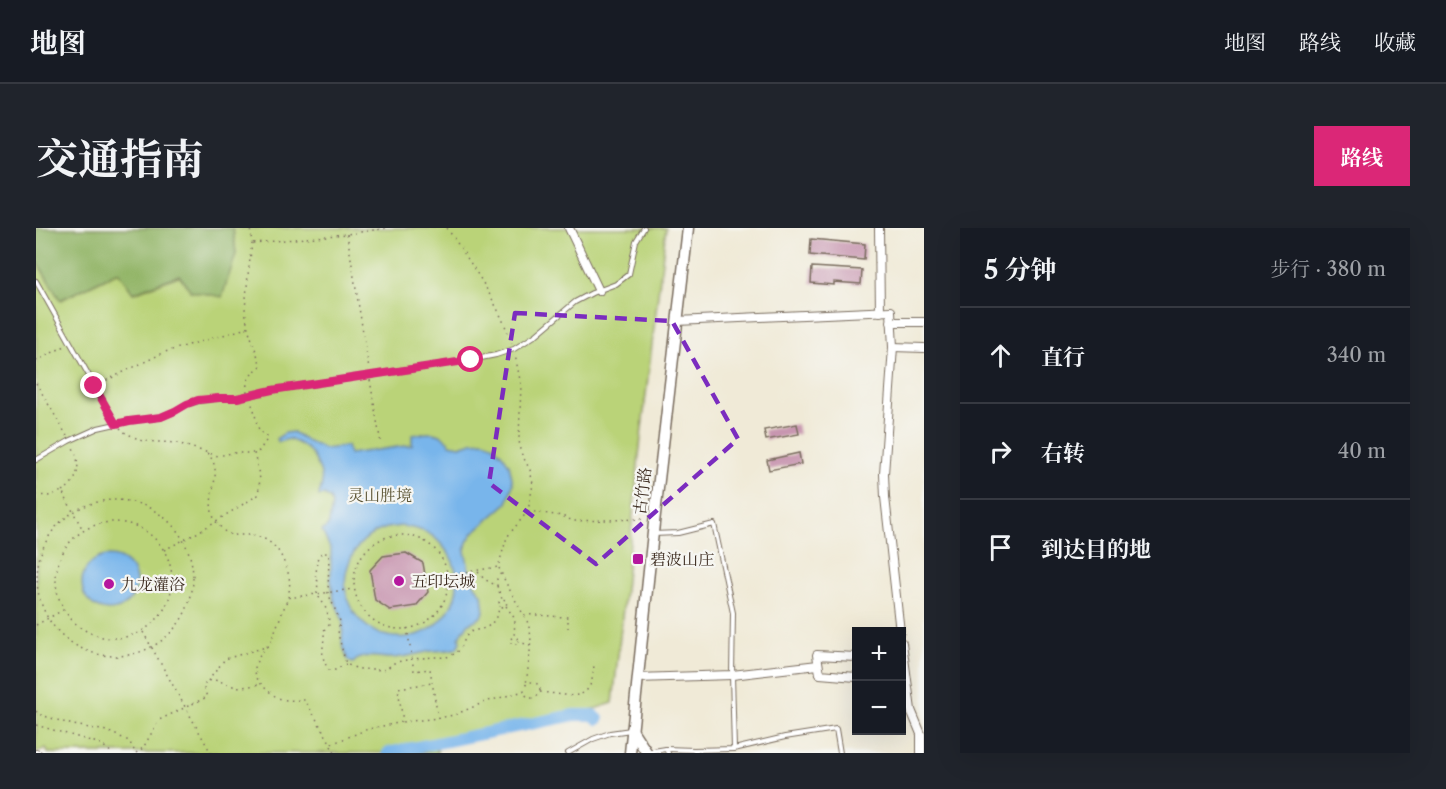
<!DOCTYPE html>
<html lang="zh">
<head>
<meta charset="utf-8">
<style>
  :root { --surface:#171b24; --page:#20242c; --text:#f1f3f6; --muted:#9ea1a6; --line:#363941; --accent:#db2777 }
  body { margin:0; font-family:"Libre Caslon Text","Noto Serif SC",serif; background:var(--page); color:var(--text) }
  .controls { position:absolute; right:18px; bottom:18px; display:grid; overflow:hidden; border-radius:0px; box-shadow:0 6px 24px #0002 }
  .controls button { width:54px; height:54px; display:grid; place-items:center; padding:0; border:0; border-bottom:2px solid var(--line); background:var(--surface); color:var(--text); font:30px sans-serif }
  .stop { position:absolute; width:18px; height:18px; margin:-14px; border:4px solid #db2777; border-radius:50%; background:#fff }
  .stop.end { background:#db2777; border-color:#fff; box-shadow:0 2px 6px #0008 }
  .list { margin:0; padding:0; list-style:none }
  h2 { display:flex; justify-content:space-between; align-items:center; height:78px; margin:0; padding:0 24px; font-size:26px }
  h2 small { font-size:20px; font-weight:400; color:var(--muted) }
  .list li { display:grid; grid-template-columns:39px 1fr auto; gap:18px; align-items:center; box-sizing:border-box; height:96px; padding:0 24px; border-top:2px solid var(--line) }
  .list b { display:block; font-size:22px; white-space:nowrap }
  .list em { font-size:20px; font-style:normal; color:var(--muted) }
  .icon { flex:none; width:33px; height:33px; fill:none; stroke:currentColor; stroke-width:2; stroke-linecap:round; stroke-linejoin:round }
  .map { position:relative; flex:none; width:888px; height:525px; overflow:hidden; border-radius:0px }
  header { display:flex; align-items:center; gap:36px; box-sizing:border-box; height:84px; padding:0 30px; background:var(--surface); border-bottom:2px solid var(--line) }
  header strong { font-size:28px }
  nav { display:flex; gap:33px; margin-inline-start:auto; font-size:21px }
  .intro { display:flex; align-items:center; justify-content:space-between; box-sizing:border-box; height:144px; padding:0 36px }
  h1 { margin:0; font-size:42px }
  .button { padding:15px 27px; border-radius:0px; background:var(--accent); color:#fff; font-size:21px; font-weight:700 }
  main { display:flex; gap:36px; padding:0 36px }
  aside { flex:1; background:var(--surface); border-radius:0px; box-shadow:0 6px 24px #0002 }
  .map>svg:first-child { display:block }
  .green { fill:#bad378; stroke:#7a7e4b; stroke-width:1.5 }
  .forest { fill:#93b568; stroke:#677043; stroke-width:1.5 }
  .water { fill:#78b5eb; stroke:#5a7084; stroke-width:1.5; fill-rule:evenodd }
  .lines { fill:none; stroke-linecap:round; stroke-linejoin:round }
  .river { stroke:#78b5eb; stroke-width:12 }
  .building { fill:#c896b0 }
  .lane-casing { stroke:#7a6d5f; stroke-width:6 }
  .street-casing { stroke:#7a6d5f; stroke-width:10 }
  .secondary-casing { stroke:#7a6d5f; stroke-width:13 }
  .path { stroke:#7a6d5f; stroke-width:1.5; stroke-dasharray:1.5 4.5; stroke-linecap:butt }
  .lane { stroke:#fff; stroke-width:4 }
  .street { stroke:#fff; stroke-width:8 }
  .secondary { stroke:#fff; stroke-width:10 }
  .route { stroke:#db2777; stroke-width:8 }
  .marked { fill:none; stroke:#7b2cbf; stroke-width:4.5; stroke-dasharray:12 8; stroke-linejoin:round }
  .poi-dot { fill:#b5179e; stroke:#f6f6f2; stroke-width:2 }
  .labels { text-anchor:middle; stroke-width:4.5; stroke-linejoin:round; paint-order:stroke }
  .street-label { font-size:16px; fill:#3b2a1e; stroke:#f6f6f2 }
  .park-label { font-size:16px; fill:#5b5434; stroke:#f6f6f2 }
  .poi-label { font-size:16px; fill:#3b2a1e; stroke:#f6f6f2; text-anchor:start }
</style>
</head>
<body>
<header>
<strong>地图</strong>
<nav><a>地图</a><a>路线</a><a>收藏</a></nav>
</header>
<div class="intro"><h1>交通指南</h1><a class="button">路线</a></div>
<main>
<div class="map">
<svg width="888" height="525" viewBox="0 0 888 525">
  <rect width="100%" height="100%" fill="#f6f6f2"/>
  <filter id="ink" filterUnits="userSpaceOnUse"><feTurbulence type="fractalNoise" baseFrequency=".0167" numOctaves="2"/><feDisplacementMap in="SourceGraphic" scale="12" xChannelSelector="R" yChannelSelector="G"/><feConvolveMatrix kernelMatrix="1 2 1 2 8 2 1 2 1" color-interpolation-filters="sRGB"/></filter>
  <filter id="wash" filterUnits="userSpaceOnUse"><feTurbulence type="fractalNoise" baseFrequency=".008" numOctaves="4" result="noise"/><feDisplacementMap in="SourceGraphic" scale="24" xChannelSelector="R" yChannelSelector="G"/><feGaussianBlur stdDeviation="1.35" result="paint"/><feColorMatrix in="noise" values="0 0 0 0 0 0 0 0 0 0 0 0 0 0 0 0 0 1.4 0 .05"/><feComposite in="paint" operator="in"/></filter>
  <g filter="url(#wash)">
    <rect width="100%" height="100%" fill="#f0ead7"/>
    <polygon class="green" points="197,0 630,0 606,200 577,475 549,484 399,514 402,525 12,525 10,520 0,525 0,32 25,72 82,44 98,65 200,26"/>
    <polygon class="forest" points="0,0 197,0 200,26 186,69 155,63 143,47 97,65 82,44 24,72 0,32"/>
    <g class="water">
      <path d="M257 204 271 213 289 221 311 218 313 226 376 217V207C391 205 405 201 414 216L424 218 436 214 448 213 456 216 466 226 473 236 475 245 477 256 471 275 437 305 431 314 429 323 435 350 440 359 446 366 448 384 444 390 433 395 423 409 424 414 421 420C413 423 406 422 397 423 383 425 368 430 354 430 341 430 328 424 317 435L312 433 306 416 307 393 298 371 295 353V322L286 303C293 298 293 297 294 289 295 279 300 273 288 267L283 268C283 263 286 260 286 254 286 249 285 245 283 240 276 222 270 218 253 211L242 214 241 210 249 205ZM366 298C371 299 378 300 384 302 392 304 400 310 406 317 446 361 400 425 344 406 331 401 318 388 313 375 302 346 317 311 348 301 353 299 360 299 366 298Z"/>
      <circle cx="73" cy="355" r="27"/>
    </g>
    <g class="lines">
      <polyline class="river" points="352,525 538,487 557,487 562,491"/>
    </g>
    <g id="blocks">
      <g class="building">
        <polygon points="775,11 829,16 828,32 774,27"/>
        <polygon points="776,39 826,42 825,56 798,54 798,57 775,55"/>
        <polygon points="761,196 763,206 730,212 728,202"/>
        <polygon points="763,225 765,236 733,242 731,232"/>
        <polygon points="370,325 387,335 392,364 380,378 354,382 339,372 334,342 347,328"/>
      </g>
    </g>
  </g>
  <g filter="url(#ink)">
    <use href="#blocks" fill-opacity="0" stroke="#7a6d5f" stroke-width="1.5"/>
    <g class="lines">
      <defs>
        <g id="lane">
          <polyline points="0,53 80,196"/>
          <polyline points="0,232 33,213 62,200 93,193 125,189 139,183 151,176 162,173 183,170 201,170 236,162 435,132 460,127 478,121 500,107 539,74 556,65 580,56 593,46 600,13 608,0"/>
          <polyline points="617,306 642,305 678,296 697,385 696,447 698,521"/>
          <polyline points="630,521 658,522 698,521 749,509 800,501 804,525"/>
          <polyline points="0,524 3,525"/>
          <polyline points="611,524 630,521 632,525"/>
          <polyline points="532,525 557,511 574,505 595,502"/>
        </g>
        <g id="street">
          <polyline points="533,0 563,63"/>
          <polyline points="843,0 844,84"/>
          <polyline points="641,93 855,83 857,119 848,246 849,269 864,404"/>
          <polyline points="855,94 888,94"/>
          <polyline points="857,119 888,120"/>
          <polyline points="866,415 875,482 885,506 885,525"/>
          <polyline points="820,429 781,427 784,446 820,449"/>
          <polyline points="601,450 696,447 782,437"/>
        </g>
        <g id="secondary">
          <polyline points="596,502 611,525"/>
          <polyline points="594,525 618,295 652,0"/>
        </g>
      </defs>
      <use href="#lane" class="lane-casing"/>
      <use href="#street" class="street-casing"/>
      <use href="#secondary" class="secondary-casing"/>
      <g class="path">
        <path d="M411 0C436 37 462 74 476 116"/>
        <polyline points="311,6 333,141"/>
        <polyline points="217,15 311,6 352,0"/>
        <polyline points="0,133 29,118"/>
        <polyline points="334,152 345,216"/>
        <polyline points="0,155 31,208"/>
        <polyline points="65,155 129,124 211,100"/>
        <path d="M211 164C209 151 216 145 225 138L212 100 209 82 212 47 216 15 214 0"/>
        <polyline points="84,200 88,204 106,213 141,215 182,228 196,225 217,225"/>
        <path d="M171 225C192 246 164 271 181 295 184 298 187 303 191 305 196 308 203 307 209 307 228 307 241 316 248 334 254 348 255 354 252 370"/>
        <path d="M26 263C29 261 32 260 34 257 45 247 43 229 36 218"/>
        <polyline points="0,267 14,268 26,263 47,302"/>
        <circle cx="79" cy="350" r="78"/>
        <polyline points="492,283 526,288 537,293 606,291"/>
        <circle cx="78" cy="352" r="58"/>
        <circle cx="365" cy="354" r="47"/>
        <path d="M128 322 159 306 222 267 224 251 218 225 223 223 232 210C230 208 227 206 224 203 218 194 221 182 214 174"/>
        <polyline points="463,340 470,355 492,395 495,408 494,424 490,457"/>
        <polyline points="442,344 448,351 461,358 461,351 465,345"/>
        <polyline points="412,347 462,339 471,309 492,283 497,256 494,242 484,223 483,210 485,157 479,127"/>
        <polyline points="461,358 466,371 463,374 464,378 467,379 470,378 471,374 470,372 466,371"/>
        <polyline points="470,378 479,391 478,409 474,411 474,414 476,416 479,417 482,413 481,410 478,409"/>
        <path d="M488 387C503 386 517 389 532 389V400"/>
        <polyline points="0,397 27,382"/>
        <polyline points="371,400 378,443 394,441 402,490 367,494 362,460 396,455"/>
        <polyline points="107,404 175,525"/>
        <polyline points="482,413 494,418"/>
        <path d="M231 418C218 434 213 445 229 460 234 464 239 469 245 471 253 473 262 472 269 472L295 516 332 501 367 494"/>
        <path d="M310 436 299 442H293C282 426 289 419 288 402L293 397C293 385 289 376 281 367L282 353 279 351 281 338 280 333 286 324 293 326 292 365 304 393 302 406 310 436C321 441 325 442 336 441 339 441 342 442 345 442 352 442 355 435 361 434 373 431 386 430 398 429 404 429 410 430 416 427 427 423 426 413 432 406 436 402 441 402 445 401 457 399 461 388 464 378"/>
        <polyline points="172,453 189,431 233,418 252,370 317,361"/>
        <circle cx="496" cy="462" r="8"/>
        <path d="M504 464C537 467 557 478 558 434"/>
        <polyline points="0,483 2,486 37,497 71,503 93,513 99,524"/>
        <polyline points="402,490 418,487 449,474 488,463"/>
        <polyline points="0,497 65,516 76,525"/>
        <polyline points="295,518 299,525"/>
        <path d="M100 525 107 520 123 492 171 469 167 458 172 453C183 450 187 456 197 458 205 460 215 458 223 456"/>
      </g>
      <use href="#lane" class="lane"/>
      <use href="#street" class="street"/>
      <use href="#secondary" class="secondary"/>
    </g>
  </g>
  <g class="lines" filter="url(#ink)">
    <polyline class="route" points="58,158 80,196 93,193 125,189 139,183 151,176 162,172 183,170 201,170 236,162 435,132"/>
  </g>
  <path class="marked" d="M479 85 636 93 702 211 560 336 453 255Z"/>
  <g class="poi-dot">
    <rect x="596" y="325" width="12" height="12" rx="3"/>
    <circle cx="363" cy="353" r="6"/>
    <circle cx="73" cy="356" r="6"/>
  </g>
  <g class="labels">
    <g class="street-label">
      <text transform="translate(606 263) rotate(-83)" y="6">古竹路</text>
    </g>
    <g class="park-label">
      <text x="344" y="273">灵山胜境</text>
    </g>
    <g class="poi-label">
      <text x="614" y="337">碧波山庄</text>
      <text x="375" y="359">五印坛城</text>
      <text x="85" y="362">九龙灌浴</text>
    </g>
  </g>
</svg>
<div class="controls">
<button>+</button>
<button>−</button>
</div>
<div class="stop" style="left:435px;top:132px"></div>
<div class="stop end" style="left:58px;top:158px"></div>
</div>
<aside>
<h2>5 分钟<small>步行 · 380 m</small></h2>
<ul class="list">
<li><svg class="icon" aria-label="ahead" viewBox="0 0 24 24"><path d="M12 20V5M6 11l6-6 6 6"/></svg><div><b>直行</b></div><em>340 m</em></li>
<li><svg class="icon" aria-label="right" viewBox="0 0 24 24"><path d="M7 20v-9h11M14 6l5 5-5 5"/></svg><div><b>右转</b></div><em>40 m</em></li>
<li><svg class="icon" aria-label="arrive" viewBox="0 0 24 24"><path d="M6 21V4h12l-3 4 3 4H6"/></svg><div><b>到达目的地</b></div></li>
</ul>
</aside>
</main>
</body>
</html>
